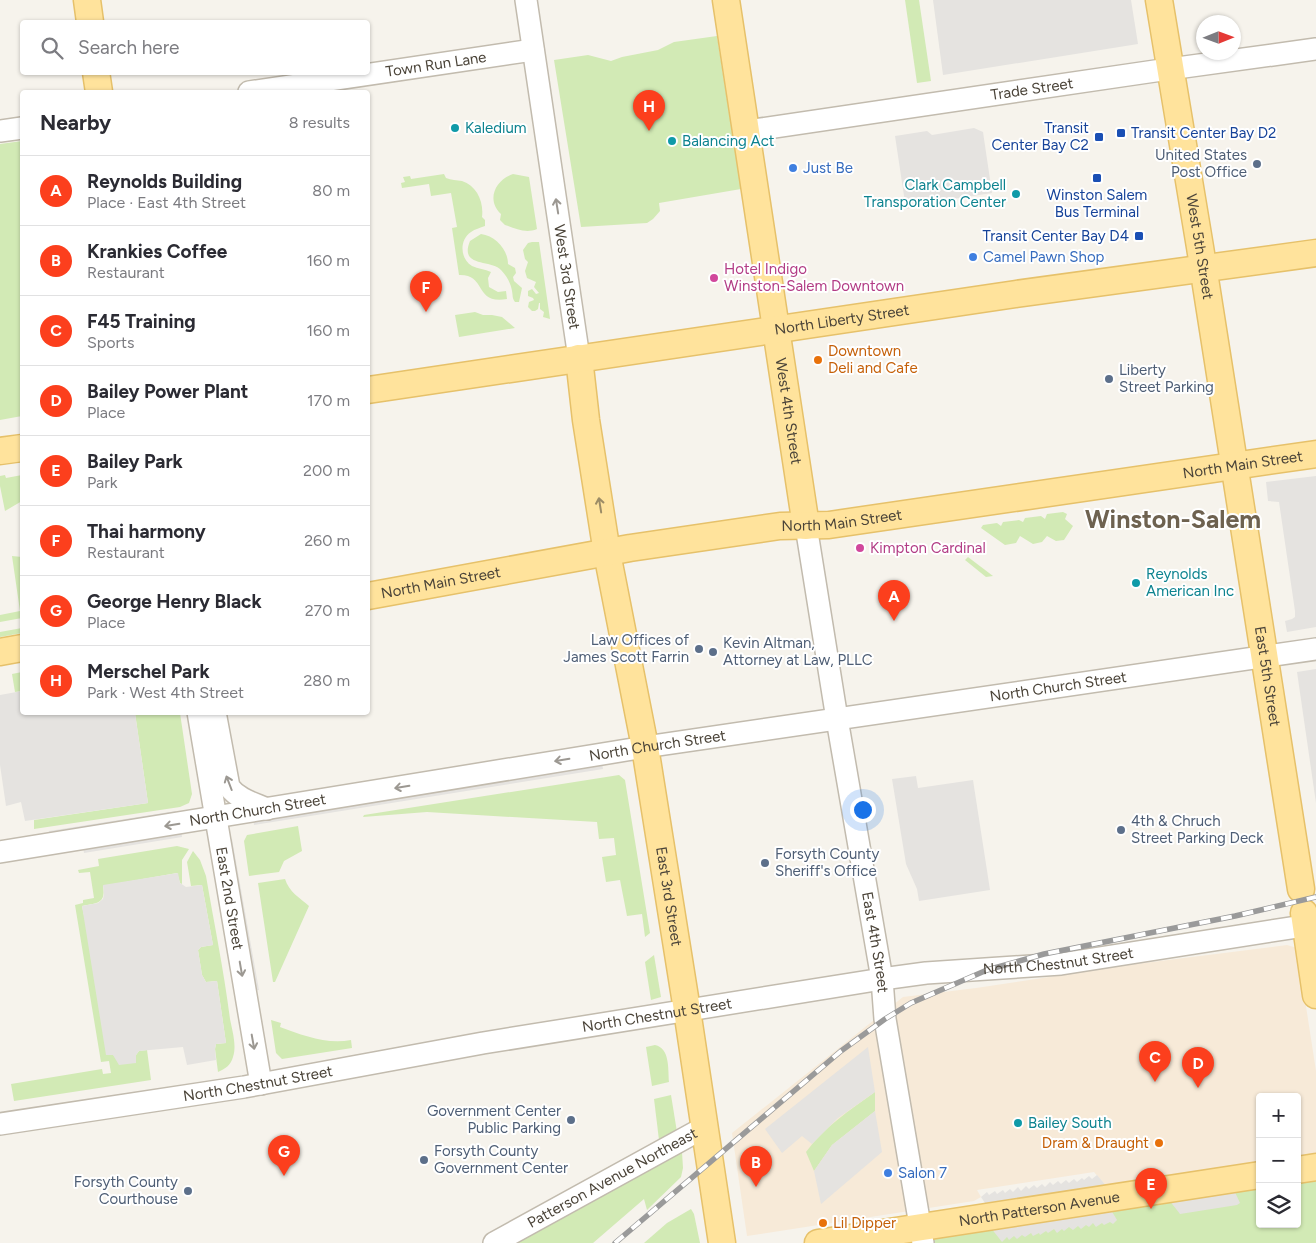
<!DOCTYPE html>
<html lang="en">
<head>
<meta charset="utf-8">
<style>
  :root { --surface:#fff; --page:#f2f2f3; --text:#2b2b33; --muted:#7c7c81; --line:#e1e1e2; --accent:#fc3f1d }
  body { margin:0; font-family:Figtree,sans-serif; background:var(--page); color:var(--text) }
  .controls { position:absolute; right:15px; bottom:15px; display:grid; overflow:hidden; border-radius:5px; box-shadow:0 1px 4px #0004 }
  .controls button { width:45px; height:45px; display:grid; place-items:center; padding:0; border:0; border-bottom:1px solid var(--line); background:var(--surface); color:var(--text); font:25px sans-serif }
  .compass { position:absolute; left:1196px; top:15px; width:45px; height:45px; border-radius:50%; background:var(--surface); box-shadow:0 1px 4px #0004; rotate:89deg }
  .you { position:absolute; left:862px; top:809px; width:18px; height:18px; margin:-12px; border:4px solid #fff; border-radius:50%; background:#1a73e8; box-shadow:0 0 0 8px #1a73e833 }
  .badge { display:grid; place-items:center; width:32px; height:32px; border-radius:50%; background:var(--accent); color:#fff; font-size:16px; font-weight:700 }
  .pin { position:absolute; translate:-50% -41px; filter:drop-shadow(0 1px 2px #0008) }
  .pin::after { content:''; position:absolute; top:26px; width:18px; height:15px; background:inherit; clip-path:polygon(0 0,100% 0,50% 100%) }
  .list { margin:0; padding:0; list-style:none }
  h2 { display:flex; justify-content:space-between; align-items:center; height:65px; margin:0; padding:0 20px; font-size:21px }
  h2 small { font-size:16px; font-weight:400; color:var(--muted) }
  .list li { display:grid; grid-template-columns:32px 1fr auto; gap:15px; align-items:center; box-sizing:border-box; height:70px; padding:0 20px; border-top:1px solid var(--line) }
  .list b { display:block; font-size:19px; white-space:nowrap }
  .list p { margin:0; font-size:16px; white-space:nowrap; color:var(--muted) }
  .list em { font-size:16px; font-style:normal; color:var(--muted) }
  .icon { flex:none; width:28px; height:28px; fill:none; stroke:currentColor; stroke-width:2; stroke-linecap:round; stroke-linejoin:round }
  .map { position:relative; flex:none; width:1316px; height:1243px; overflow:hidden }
  .search { position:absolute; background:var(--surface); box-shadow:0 1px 4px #0004; left:20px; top:20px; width:350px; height:55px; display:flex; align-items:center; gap:12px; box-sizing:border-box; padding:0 18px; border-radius:5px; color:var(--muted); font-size:19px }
  .panel { position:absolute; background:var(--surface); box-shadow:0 1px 4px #0004; left:20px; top:90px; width:350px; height:625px; border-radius:5px }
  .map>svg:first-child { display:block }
  .commercial { fill:#f7ead8 }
  .green { fill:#d2eab5 }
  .parking { fill:#e5e3e0 }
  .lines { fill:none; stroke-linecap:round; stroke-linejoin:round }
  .minor-casing { stroke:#c2bbae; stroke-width:24 }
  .major-casing { stroke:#e6c16a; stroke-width:29 }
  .minor { stroke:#fff; stroke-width:21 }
  .major { stroke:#ffe39c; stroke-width:26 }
  .rail-casing { stroke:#9a9a9a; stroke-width:5.5 }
  .rail { stroke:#fff; stroke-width:4; stroke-dasharray:11; stroke-linecap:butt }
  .oneway { stroke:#9c9892 }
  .oneway2 { stroke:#9c8c66 }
  .culture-dot { fill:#0f9aa8; stroke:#fff; stroke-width:2 }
  .transit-dot { fill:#1a4fb4; stroke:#fff; stroke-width:2 }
  .service-dot { fill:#5c6f8a; stroke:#fff; stroke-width:2 }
  .shop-dot { fill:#3f7fe0; stroke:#fff; stroke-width:2 }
  .hotel-dot { fill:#d1479c; stroke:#fff; stroke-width:2 }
  .food-dot { fill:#e8710a; stroke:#fff; stroke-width:2 }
  .labels { text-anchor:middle; stroke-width:4; stroke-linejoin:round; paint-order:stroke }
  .street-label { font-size:15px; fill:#4b4439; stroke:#fff }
  .culture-label { font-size:15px; fill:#0d838f; stroke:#fff; text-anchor:start }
  .transit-label { font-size:15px; fill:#164399; stroke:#fff; text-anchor:end }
  .service-label { font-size:15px; fill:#4e5e75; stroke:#fff; text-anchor:start }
  .shop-label { font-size:15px; fill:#366cbe; stroke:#fff; text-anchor:start }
  .hotel-label { font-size:15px; fill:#b23c85; stroke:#fff; text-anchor:start }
  .food-label { font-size:15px; fill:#c56008; stroke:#fff; text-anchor:start }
  .town-label { font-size:25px; font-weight:bold; fill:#6e6250; stroke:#fff }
</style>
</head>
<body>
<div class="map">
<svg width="1316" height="1243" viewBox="0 0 1316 1243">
  <rect width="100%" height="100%" fill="#f6f3ec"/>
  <polygon class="commercial" points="1287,945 1297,948 1316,1071 1316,1154 1297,1157 1297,1097 1260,1097 1260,1163 1108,1188 1094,1172 977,1190 981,1197 974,1201 747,1236 732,1133 903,997 976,988 1128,965"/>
  <g class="green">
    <polygon points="905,0 919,0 931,81 917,83"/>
    <polygon points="717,36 741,189 659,203 660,211 653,219 647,223 581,227 554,60 588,55 611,61 622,57 658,50 674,42"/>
    <polygon points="22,141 22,416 0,420 0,144"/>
    <path d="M444 174 446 178C451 180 457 180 462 181 477 186 484 202 482 217L485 220V226C480 228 475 229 471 232 459 240 460 259 472 266 478 269 485 269 491 272L488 278 489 287 498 292 506 291 507 299C474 305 487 274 459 275L452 228 457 227 451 193 431 196 429 184 402 188 401 183 405 182 403 177 410 176 411 179Z"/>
    <path d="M513 174 529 177 537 229C525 234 515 228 505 225L500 220 501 214C486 200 495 180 513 174Z"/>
    <path d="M481 234C496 236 508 250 508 264L515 268 516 273 513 277 514 281 522 288 519 302H515C512 298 513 296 512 291 511 284 507 276 501 270 491 259 459 268 470 241Z"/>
    <polygon points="532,242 539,242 550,319 543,317 544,312 540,309 540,303 539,303 538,309 535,311 532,311 528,307 529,302 534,300 533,298 528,296 528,291 532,289 536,294 539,293 534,287 536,282 527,278 525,271 528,262 525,259 523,250 528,243"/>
    <polygon points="475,312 483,315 492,315 502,317 515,328 459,337 455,315"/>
    <polygon points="5,475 6,478 22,475 22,501 5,511 0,486 0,476"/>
    <polygon points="1063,512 1067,514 1065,519 1073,526 1064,540 1056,541 1047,536 1042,542 1033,544 1020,536 1016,543 1005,545 981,528 983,525 997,523 1001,526 1003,522 1019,520 1023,522 1025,518 1041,516 1045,519 1047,514"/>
    <polygon points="12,556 22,557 22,618 0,622 0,615 20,611"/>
    <polygon points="968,557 993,576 986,577 965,560"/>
    <polygon points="22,628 22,633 0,637 0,632"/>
    <polygon points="22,672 22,691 15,692 12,674"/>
    <polygon points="135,713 180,713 192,794 189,803 180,807 34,829 34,820 148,803"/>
    <polygon points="619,775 625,780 650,933 645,937 642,914 627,916 620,880 606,882 602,857 616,855 614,838 599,839 597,822 427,812 363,817 364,815"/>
    <polygon points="298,826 302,851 284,861 279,872 249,876 244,841 247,835"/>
    <path d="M177 846 189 849 182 860V884L180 883 177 873 103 886C106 904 97 903 82 906L113 1055 136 1063V1055L139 1051 147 1050 151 1080 14 1101 11 1084 102 1069 103 1074 111 1073 109 1061 101 1062 75 905 83 903V900L94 898 90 872 79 873 78 870 99 866 98 859Z"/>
    <path d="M193 851 200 860 206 876C214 923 224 971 230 1019 232 1030 237 1045 233 1057 231 1065 225 1069 218 1072L215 1049 216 1044 226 1043 217 981 206 982 202 975 198 950 201 947 213 945 202 885 191 886 187 862Z"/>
    <path d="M285 879C289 892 300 898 309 906L275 982H273L258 883Z"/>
    <polygon points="654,955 661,997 651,1000 645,962"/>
    <path d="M271 1020 281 1023 280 1027C302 1035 327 1045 351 1040L352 1048 282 1059 276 1053Z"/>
    <path d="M655 1045C670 1048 668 1069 669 1082L652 1086 646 1047Z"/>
    <path d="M875 1092V1111L832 1145 814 1171 806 1152C824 1127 850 1110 875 1092Z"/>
    <polygon points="671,1095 677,1132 659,1140 654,1099"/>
    <polygon points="682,1152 683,1168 681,1177 647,1210 644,1199 593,1243 509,1243"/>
    <polygon points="1316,1167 1316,1243 923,1243 921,1228 1260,1175 1260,1224 1297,1224 1297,1170"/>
    <polygon points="691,1209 694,1214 700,1243 644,1243 667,1223"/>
  </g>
  <g class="parking">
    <polygon points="933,0 1131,0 1138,44 943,75"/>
    <polygon points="974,128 983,132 992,193 927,203 921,206 906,209 895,136 927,131 932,135"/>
    <polygon points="1316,476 1316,627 1287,632 1285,621 1292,619 1295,617 1295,611 1279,502 1268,501 1266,482"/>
    <polygon points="1316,669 1316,803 1297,672"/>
    <polygon points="22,691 22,712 135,713 148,803 25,821 21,802 6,806 0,765 0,695"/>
    <polygon points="602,763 603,769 254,825 253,819"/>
    <polygon points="916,776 918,788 973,780 990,890 919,901 917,889 906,864 892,779"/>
    <polygon points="176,811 177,817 50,837 49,831"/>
    <polygon points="181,830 182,837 84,853 83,847"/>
    <polygon points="232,839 259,990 253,991 226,840"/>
    <polygon points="178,873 180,883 186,887 202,885 213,945 201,947 198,950 202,975 206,982 217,981 226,1043 216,1044 215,1049 216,1060 187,1065 183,1047 139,1051 136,1055 136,1063 119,1065 113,1055 106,1055 82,906 98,903 103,899 104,894 103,885"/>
    <polygon points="868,1047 875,1092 838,1118 812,1144 802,1136 782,1153 765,1129"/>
    <polygon points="875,1111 882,1152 821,1204 814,1171 832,1145"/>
    <polygon points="1097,1175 1108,1188 987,1206 981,1197 987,1192 989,1195 995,1191 997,1194 1003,1190 1005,1193 1010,1189 1013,1192 1018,1187 1021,1191 1026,1186 1029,1189 1034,1185 1037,1188 1042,1184 1045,1187 1050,1182 1053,1185 1058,1181 1061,1184 1066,1180 1069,1183 1074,1179 1077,1182 1082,1178 1084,1180 1089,1176 1092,1179"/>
    <polygon points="1234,1190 1240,1203 1237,1205 1180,1214 1169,1200"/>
    <polygon points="1111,1210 1117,1220 1113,1224 1110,1222 1104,1225 1102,1223 1096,1227 1093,1223 1089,1227 1086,1225 1081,1229 1078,1226 1073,1230 1069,1227 1064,1231 1062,1229 1057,1233 1054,1229 1048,1233 1046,1231 1040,1235 1039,1233 1033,1236 1031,1233 1025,1237 1022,1235 1017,1239 1014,1236 1009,1240 1007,1237 1002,1242 991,1228"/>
  </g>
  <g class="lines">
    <defs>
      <g id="minor">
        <path id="s1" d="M526 0 579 358"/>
        <path id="s2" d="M249 92 533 50"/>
        <polyline points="0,131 22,128"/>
        <path id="s3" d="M747 131 1155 71 1316 49"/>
        <path id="s4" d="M806 526 837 719 882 979 885 1019 923 1243"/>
        <path id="s5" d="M198 712 261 1084"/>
        <path d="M215 712 229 787C238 799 253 803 267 809"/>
        <path id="s6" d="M0 852 645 747 1316 649"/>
        <path id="s7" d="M0 1124 244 1087 483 1043 882 979 926 973 1061 964 1316 924"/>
        <path id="s8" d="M494 1243 705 1127"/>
      </g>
      <g id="major">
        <polyline points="87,0 90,22"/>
        <path id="s9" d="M726 0 806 526"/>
        <path id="s10" d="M1159 0 1200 247 1301 889"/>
        <polyline points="96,72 99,92"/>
        <path id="s11" d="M579 358 586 420 607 553 645 747 687 1010 722 1243"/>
        <path id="s12" d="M368 390 1016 294 1316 253"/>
        <polyline points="0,451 22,448"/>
        <path id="s13" d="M368 596 630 548 780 526 829 525 1316 454"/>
        <polyline points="0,652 22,648"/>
        <polyline points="1304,913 1316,995"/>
        <polyline points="1297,1170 1316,1167"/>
        <path id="s14" d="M818 1243 1260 1175"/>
      </g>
    </defs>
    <use href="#minor" class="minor-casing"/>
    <use href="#major" class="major-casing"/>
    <use href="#minor" class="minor"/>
    <use href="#major" class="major"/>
    <defs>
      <polyline id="rail" points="615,1243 841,1051 885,1019 911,1003 987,970 1044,954 1235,916 1316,897"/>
    </defs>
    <use href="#rail" class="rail-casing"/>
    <use href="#rail" class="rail"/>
  </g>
  <defs><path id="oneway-shaft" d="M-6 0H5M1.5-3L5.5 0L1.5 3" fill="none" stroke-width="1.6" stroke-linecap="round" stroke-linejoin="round" transform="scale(1.25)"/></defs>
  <g class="oneway">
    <use href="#oneway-shaft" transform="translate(557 206) rotate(-99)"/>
    <use href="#oneway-shaft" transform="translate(562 760) rotate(171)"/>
    <use href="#oneway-shaft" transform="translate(229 783) rotate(-111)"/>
    <use href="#oneway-shaft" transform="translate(402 787) rotate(171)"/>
    <use href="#oneway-shaft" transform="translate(172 825) rotate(171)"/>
    <use href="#oneway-shaft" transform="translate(241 969) rotate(80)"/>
    <use href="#oneway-shaft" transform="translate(253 1042) rotate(80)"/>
  </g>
  <use class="oneway2" href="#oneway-shaft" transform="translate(600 505) rotate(-99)"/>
  <g class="culture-dot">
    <circle cx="455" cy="128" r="5"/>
    <circle cx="672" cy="141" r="5"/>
    <circle cx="1016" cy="194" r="5"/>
    <circle cx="1136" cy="583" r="5"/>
    <circle cx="1018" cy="1123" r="5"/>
  </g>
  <g class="transit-dot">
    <rect x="1116" y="128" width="10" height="10" rx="2.5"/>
    <rect x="1094" y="132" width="10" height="10" rx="2.5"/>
    <rect x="1092" y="173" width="10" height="10" rx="2.5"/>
    <rect x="1134" y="231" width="10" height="10" rx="2.5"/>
  </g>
  <g class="service-dot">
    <circle cx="1257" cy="164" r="5"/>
    <circle cx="1109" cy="379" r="5"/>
    <circle cx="699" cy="649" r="5"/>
    <circle cx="713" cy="652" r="5"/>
    <circle cx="1121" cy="830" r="5"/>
    <circle cx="765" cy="863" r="5"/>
    <circle cx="571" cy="1120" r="5"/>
    <circle cx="424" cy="1160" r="5"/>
    <circle cx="188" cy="1191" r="5"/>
  </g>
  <g class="shop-dot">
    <circle cx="793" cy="168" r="5"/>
    <circle cx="973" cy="257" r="5"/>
    <circle cx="888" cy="1173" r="5"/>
  </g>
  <g class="hotel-dot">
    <circle cx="714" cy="278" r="5"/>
    <circle cx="860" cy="548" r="5"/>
  </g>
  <g class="food-dot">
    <circle cx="818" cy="360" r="5"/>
    <circle cx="1159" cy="1143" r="5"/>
    <circle cx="823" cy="1223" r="5"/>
  </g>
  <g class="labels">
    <g class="street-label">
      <text dy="5" stroke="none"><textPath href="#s2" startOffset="189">Town Run Lane</textPath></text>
      <text dy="5" stroke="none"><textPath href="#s3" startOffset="288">Trade Street</textPath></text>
      <text dy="5" stroke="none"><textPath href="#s10" startOffset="250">West 5th Street</textPath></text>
      <text dy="5" stroke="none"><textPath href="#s1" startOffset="280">West 3rd Street</textPath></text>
      <text dy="5" stroke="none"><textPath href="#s12" startOffset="479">North Liberty Street</textPath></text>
      <text dy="5" stroke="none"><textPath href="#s9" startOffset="416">West 4th Street</textPath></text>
      <text dy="5" stroke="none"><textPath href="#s13" startOffset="885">North Main Street</textPath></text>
      <text dy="5" stroke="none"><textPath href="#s13" startOffset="480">North Main Street</textPath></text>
      <text dy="5" stroke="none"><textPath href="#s13" startOffset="74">North Main Street</textPath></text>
      <text dy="5" stroke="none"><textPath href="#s10" startOffset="685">East 5th Street</textPath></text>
      <text dy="5" stroke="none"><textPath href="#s6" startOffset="1071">North Church Street</textPath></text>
      <text dy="5" stroke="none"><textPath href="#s6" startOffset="666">North Church Street</textPath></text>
      <text dy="5" stroke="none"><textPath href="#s6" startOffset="261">North Church Street</textPath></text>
      <text dy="5" stroke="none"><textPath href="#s11" startOffset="546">East 3rd Street</textPath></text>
      <text dy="5" stroke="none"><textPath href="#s5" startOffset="189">East 2nd Street</textPath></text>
      <text dy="5" stroke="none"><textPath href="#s4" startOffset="422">East 4th Street</textPath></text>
      <text dy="5" stroke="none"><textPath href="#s7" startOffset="1071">North Chestnut Street</textPath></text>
      <text dy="5" stroke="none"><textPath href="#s7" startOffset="666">North Chestnut Street</textPath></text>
      <text dy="5" stroke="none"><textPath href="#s7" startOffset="261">North Chestnut Street</textPath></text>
      <text dy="5" stroke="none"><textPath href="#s8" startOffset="135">Patterson Avenue Northeast</textPath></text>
      <text dy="5" stroke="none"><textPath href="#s14" startOffset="224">North Patterson Avenue</textPath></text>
    </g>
    <g class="culture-label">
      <text x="465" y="133">Kaledium</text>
      <text x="682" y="146">Balancing Act</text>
      <text x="1006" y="190" text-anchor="end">Clark Campbell<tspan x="1006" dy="17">Transporation Center</tspan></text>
      <text x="1146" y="579">Reynolds<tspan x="1146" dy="17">American Inc</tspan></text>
      <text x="1028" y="1128">Bailey South</text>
    </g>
    <g class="transit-label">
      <text x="1089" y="133">Transit<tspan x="1089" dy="17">Center Bay C2</tspan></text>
      <text x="1131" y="138" text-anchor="start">Transit Center Bay D2</text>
      <text x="1097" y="200" text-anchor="middle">Winston Salem<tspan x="1097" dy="17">Bus Terminal</tspan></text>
      <text x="1129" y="241">Transit Center Bay D4</text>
    </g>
    <g class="service-label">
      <text x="1247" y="160" text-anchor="end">United States<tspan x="1247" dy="17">Post Office</tspan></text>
      <text x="1119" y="375">Liberty<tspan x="1119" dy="17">Street Parking</tspan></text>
      <text x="689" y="645" text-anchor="end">Law Offices of<tspan x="689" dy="17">James Scott Farrin</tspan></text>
      <text x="723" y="648">Kevin Altman,<tspan x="723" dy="17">Attorney at Law, PLLC</tspan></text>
      <text x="1131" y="826">4th &amp; Chruch<tspan x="1131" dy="17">Street Parking Deck</tspan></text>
      <text x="775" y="859">Forsyth County<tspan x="775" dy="17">Sheriff's Office</tspan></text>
      <text x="561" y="1116" text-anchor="end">Government Center<tspan x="561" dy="17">Public Parking</tspan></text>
      <text x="434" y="1156">Forsyth County<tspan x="434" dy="17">Government Center</tspan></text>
      <text x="178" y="1187" text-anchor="end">Forsyth County<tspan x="178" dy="17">Courthouse</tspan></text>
    </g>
    <g class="shop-label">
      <text x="803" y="173">Just Be</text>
      <text x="983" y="262">Camel Pawn Shop</text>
      <text x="898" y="1178">Salon 7</text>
    </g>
    <g class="hotel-label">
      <text x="724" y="274">Hotel Indigo<tspan x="724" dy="17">Winston-Salem Downtown</tspan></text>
      <text x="870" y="553">Kimpton Cardinal</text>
    </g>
    <g class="food-label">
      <text x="828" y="356">Downtown<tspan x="828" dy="17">Deli and Cafe</tspan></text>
      <text x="1149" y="1148" text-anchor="end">Dram &amp; Draught</text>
      <text x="833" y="1228">Lil Dipper</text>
    </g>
    <g class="town-label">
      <text x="1173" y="528">Winston-Salem</text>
    </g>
  </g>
</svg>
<div class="controls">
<button>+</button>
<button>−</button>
<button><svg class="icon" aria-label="layers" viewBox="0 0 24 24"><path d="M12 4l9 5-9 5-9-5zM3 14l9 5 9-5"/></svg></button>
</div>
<svg class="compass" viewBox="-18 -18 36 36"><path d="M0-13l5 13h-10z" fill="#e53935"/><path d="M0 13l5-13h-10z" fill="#7c7c81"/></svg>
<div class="you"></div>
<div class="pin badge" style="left:894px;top:621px">A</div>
<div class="pin badge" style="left:756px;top:1187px">B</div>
<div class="pin badge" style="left:1155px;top:1082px">C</div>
<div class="pin badge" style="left:1198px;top:1088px">D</div>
<div class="pin badge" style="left:1151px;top:1209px">E</div>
<div class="pin badge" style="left:426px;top:312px">F</div>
<div class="pin badge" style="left:284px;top:1176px">G</div>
<div class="pin badge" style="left:649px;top:131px">H</div>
<div class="search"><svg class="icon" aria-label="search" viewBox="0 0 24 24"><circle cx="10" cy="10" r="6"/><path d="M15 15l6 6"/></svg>Search here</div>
<section class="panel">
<h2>Nearby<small>8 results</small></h2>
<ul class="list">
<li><span class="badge">A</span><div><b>Reynolds Building</b><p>Place · East 4th Street</p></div><em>80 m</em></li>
<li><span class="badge">B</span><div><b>Krankies Coffee</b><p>Restaurant</p></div><em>160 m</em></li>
<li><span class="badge">C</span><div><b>F45 Training</b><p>Sports</p></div><em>160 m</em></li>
<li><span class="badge">D</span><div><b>Bailey Power Plant</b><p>Place</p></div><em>170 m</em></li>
<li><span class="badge">E</span><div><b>Bailey Park</b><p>Park</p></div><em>200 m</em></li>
<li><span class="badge">F</span><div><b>Thai harmony</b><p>Restaurant</p></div><em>260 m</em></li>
<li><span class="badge">G</span><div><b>George Henry Black</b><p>Place</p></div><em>270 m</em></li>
<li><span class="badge">H</span><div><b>Merschel Park</b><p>Park · West 4th Street</p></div><em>280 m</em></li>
</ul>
</section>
</div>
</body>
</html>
